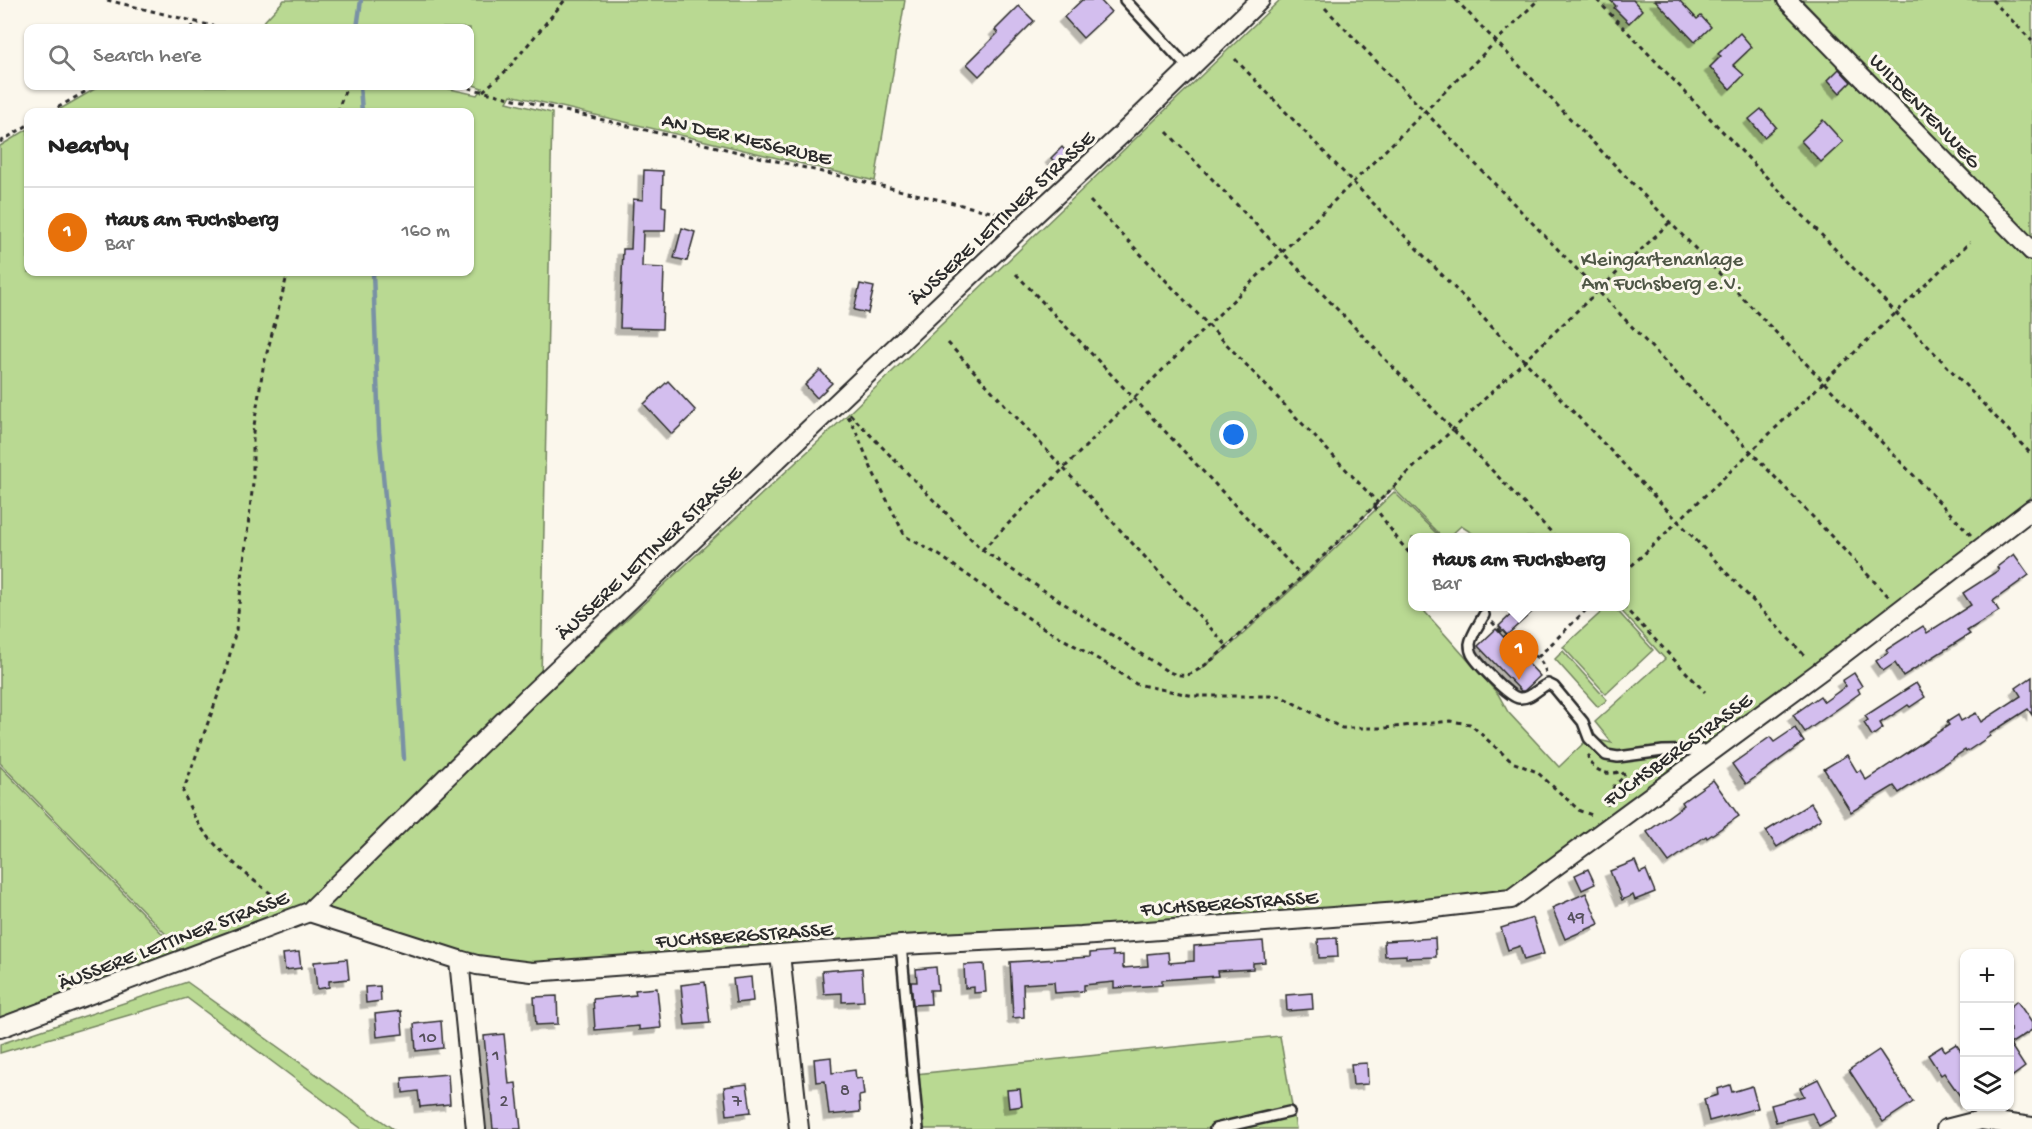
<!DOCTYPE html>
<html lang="en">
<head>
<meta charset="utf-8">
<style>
  :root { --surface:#fff; --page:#f2f2f2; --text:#222; --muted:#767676; --line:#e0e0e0; --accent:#0f766e }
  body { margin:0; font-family:"Gochi Hand",sans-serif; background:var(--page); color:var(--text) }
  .controls { position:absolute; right:18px; bottom:18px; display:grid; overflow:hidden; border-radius:12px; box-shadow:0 2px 4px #0004 }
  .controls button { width:54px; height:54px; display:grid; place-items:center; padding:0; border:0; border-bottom:2px solid var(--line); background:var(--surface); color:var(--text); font:30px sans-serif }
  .you { position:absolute; left:1234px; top:435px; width:21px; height:21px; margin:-15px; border:4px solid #fff; border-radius:50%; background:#1a73e8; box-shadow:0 0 0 9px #1a73e833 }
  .badge { display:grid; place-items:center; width:39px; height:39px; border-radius:50%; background:var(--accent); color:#fff; font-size:20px; font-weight:700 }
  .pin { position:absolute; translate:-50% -50px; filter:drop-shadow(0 2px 3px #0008) }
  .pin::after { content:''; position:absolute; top:32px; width:21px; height:18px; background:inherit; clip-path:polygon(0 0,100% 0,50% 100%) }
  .popup { position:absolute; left:1408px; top:533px; width:222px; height:78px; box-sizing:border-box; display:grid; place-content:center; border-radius:12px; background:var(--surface); filter:drop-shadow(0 2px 4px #0005); font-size:20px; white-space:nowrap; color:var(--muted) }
  .popup b { font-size:22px; color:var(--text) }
  .popup::after { content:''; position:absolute; left:50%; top:100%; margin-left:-12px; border:12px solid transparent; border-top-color:var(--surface) }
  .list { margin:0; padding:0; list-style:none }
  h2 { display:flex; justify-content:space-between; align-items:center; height:78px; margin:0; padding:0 24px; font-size:26px }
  h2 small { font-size:20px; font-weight:400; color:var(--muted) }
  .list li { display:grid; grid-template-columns:39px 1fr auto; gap:18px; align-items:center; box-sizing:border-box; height:90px; padding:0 24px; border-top:2px solid var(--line) }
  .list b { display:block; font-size:22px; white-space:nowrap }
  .list p { margin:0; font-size:20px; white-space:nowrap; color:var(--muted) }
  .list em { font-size:20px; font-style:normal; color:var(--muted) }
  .icon { flex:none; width:33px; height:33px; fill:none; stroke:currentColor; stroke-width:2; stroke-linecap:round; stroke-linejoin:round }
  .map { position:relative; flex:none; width:2032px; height:1129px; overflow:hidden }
  .search { position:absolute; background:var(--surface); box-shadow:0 2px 4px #0004; left:24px; top:24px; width:450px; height:66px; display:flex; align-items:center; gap:15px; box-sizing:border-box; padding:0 21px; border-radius:12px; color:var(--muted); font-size:22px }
  .panel { position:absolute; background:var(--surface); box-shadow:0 2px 4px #0004; left:24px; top:108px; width:450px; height:168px; border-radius:12px }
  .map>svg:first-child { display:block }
  .green { fill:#b9d992; stroke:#72825e; stroke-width:1.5; fill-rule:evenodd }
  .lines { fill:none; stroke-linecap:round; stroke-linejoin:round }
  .stream { stroke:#7991a5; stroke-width:4.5 }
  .building { fill:#d3beee; stroke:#2b2b2b; stroke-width:1.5; filter:url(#shadow) }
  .service-casing { stroke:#2b2b2b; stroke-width:14 }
  .minor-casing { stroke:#2b2b2b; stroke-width:22 }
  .path { stroke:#2b2b2b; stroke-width:3; stroke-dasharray:4.5 4.5; stroke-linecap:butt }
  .service { stroke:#fbf7ec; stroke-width:9 }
  .minor { stroke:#fbf7ec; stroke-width:18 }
  .labels { text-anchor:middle; stroke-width:6; stroke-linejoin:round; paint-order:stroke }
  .number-label { font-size:18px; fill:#55505c }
  .street-label { font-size:21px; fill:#2b2b2b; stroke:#fbf7ec }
  .park-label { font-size:21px; fill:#4e5645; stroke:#fbf7ec }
</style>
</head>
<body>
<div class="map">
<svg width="2032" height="1129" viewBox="0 0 2032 1129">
  <defs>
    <filter id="shadow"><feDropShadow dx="-5.5" dy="5.5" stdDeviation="0" flood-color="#0004"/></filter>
  </defs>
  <rect width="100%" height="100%" fill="#fbf7ec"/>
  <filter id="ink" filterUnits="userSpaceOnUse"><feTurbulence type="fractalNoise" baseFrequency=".0167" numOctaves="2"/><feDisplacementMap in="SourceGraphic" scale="12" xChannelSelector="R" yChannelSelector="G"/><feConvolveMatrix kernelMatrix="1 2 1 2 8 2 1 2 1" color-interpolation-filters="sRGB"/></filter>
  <g filter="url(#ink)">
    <g class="green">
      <polygon points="284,0 905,0 875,181 511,95 507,102 552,113 541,680 309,912 188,957 0,763 0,146 28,129 28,272 470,272 470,112 55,112 100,86 436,86 477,95 482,88 470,84 470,28 258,28"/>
      <path d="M1280 0H1776L2032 263V496L1511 899 532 972 313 910 846 416ZM1393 488 1442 537H1449L1461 526 1478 537 1625 538V606L1618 607 1665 659 1595 722 1612 743 1589 738 1559 767 1508 712 1498 694 1425 612 1426 607 1412 606V538L1440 537 1394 492 1304 578 1228 648 1200 670 1303 577Z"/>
      <polygon points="1802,0 2032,0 2032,237"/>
      <polygon points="1613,606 1653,650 1606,694 1563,647 1607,607"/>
      <polygon points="1563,651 1607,700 1598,707 1555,659"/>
      <polygon points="0,766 179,951 0,1017"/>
      <polygon points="187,982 393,1129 362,1129 187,998 0,1053 0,1044"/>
      <polygon points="1280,1036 1296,1129 913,1129 906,1075"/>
    </g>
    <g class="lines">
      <g class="stream">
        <polyline points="357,28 361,0"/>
        <polyline points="360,86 362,112"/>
        <polyline points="373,272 379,431 394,596 404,759"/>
      </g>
    </g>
    <g class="building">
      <polygon points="1082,0 1100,0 1111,12 1083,38 1064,17"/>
      <polygon points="1610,0 1633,0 1642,10 1629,23 1614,8 1616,6"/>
      <polygon points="1655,0 1679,0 1697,19 1701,16 1711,27 1695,42"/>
      <polygon points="1019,6 1034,21 979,76 967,64 998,33 995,30"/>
      <polygon points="1740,33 1752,47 1733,65 1744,75 1730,89 1710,67 1721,56 1718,54"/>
      <polygon points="1839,69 1851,82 1840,93 1828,80"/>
      <polygon points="1761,109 1776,127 1764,137 1749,119"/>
      <polygon points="1823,120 1843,142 1821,162 1801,141"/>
      <polygon points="1062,147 1071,157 1060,167 1051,158"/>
      <polygon points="644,170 663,171 662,206 666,207 665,231 643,231 642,267 664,268 662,329 620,328 623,249 631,249 633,199 643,200"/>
      <polygon points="682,228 695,232 687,261 674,258"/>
      <polygon points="860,284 874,287 868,313 854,310"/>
      <polygon points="820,370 832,383 817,398 805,385"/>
      <polygon points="668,381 696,411 672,434 644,404"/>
      <polygon points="2014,554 2029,575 1993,601 1999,611 1967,631 1970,634 1903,676 1895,663 1883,671 1876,661 1888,653 1886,650 1923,626 1927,633 1971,605 1963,593 1999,570 1997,567"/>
      <polygon points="1520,606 1538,606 1507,635 1499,626"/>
      <polygon points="1496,629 1540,676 1524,691 1521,691 1478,646"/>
      <polygon points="1854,673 1862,686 1858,689 1860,693 1805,732 1793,715 1820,696 1824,702 1846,686 1842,681"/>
      <polygon points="2032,677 2032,715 2028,709 1989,734 1990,736 1966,752 1965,750 1899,793 1894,786 1851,812 1824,769 1847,755 1857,772 1860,770 1866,780 1949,725 1947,722 1958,715 1961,721 1976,713 1981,722 2021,696 2016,688"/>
      <polygon points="1916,683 1925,697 1910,707 1908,705 1902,709 1880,723 1883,728 1872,736 1864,723 1868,720 1865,716"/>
      <polygon points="1795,728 1804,742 1746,784 1732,764 1770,737 1774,742"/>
      <polygon points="1713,780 1739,816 1707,838 1706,836 1669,862 1647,832 1684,805 1682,802"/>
      <polygon points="1811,803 1821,819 1777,847 1766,831"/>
      <polygon points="1635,861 1640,873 1646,870 1655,892 1635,900 1633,895 1622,900 1610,871"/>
      <polygon points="1588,869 1595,884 1582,890 1575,875"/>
      <polygon points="1586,893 1599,924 1565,939 1552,908"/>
      <polygon points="1533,918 1544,954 1524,960 1520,946 1508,950 1501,928"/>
      <polygon points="1337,938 1338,957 1319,958 1318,939"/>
      <polygon points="1435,938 1436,957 1406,958 1406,955 1385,956 1384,941"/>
      <polygon points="1263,941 1265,962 1253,963 1253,969 1217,971 1218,976 1162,980 1162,985 1114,988 1114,982 1084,985 1084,991 1055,993 1054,982 1023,984 1024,1017 1013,1018 1010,962 1090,957 1090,953 1113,951 1113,956 1123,955 1123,968 1148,966 1147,954 1168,952 1169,963 1194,961 1194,946"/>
      <polygon points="299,952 301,968 285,970 283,954"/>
      <polygon points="347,959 349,979 329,981 329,987 317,989 314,962"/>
      <polygon points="984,964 986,992 974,993 974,987 965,988 964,965"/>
      <polygon points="936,967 938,990 930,990 931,1004 913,1005 911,982 917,982 916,969"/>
      <polygon points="862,968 864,1001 842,1002 842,993 824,994 822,971"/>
      <polygon points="751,977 753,1001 736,1003 733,979"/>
      <polygon points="705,982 710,1023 685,1025 681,985"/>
      <polygon points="380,986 381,1001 366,1003 365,987"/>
      <polygon points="657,988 661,1028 639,1030 639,1026 595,1030 593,999 636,995 635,990"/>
      <polygon points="1312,993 1313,1009 1287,1011 1286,995"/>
      <polygon points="557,996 558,1024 536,1025 534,997"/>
      <polygon points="2017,1001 2032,1023 2032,1030 2010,1044 2025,1067 2010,1078 2010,1007"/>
      <polygon points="401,1011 403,1034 377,1037 375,1014"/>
      <polygon points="441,1021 443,1048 416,1051 414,1024"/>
      <polygon points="504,1034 509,1084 516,1083 521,1129 493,1129 484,1036"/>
      <polygon points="1956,1044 1965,1057 1965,1103 1944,1073 1941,1075 1928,1055 1942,1046 1945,1051"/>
      <polygon points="1879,1050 1913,1102 1883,1122 1849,1070"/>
      <polygon points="831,1057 832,1073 855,1070 856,1079 862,1078 864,1095 859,1096 860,1112 829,1115 825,1081 816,1082 814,1059"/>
      <polygon points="1367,1063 1368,1084 1353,1085 1351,1064"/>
      <polygon points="448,1074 450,1104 420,1107 418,1091 403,1093 402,1078"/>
      <polygon points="1818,1079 1837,1116 1819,1126 1812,1113 1776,1122 1771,1105 1804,1096 1800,1088"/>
      <polygon points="747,1084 751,1112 727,1115 724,1087"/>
      <polygon points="1730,1085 1732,1092 1752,1086 1758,1108 1709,1121 1704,1099 1718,1095 1717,1089"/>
      <polygon points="1020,1089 1022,1106 1009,1108 1007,1090"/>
    </g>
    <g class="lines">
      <defs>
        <g id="service">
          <polyline points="1125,0 1189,69"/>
          <path d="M1484 615C1480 623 1471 635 1470 644 1470 646 1471 652 1472 654 1477 663 1509 697 1519 698 1531 699 1538 688 1548 684L1554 687 1583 722 1589 738 1606 755 1618 757 1663 751 1711 750"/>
          <polyline points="901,945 918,1129"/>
          <polyline points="1215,1129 1289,1112"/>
        </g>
        <g id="minor">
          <polyline points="1787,0 2032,251"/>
          <polyline points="309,912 459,960 477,965 532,972 901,945 1081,936 1399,912 1511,899 1822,670 2032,509"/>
          <polyline points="780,954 799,1129"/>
          <polyline points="459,960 476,1129"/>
          <polyline points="0,1028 309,912 527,698 1028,221 1122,134 1260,0"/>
          <polyline points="1946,1129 1981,1120 2032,1127"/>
        </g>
      </defs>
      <use href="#service" class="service-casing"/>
      <use href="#minor" class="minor-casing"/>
      <g class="path">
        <polyline points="107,0 221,28"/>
        <polyline points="1456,0 1971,535"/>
        <polyline points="1597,0 2032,455"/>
        <polyline points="1992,0 2032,41"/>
        <polyline points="1325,8 1598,291 1889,597"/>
        <polyline points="190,28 199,23"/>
        <polyline points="1235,59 1678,521 1804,655"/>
        <polyline points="460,86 1008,216"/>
        <polyline points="483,91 507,70 565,0"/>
        <polyline points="50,112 95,86"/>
        <polyline points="337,112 347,86"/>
        <polyline points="1167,132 1557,538"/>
        <polyline points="0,142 28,125"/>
        <polyline points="1090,201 1378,503"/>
        <polyline points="1016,274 1303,577"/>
        <polyline points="948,343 1227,646"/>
        <path d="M850 414 982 550 1167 671C1175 675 1184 677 1193 673 1211 663 1234 640 1249 626 1288 590 1326 554 1364 516 1464 417 1567 321 1669 223"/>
        <polyline points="848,416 855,429 872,470 905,536 939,555 1037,624 1110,666 1136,684 1194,696 1280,696 1342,728 1385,728 1450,721 1470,724 1512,762 1537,772 1580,811 1595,816"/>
        <polyline points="1374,506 1399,541 1412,556"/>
        <polyline points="982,550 1134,398 1538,0"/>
        <polyline points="1625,572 1970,242"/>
        <polyline points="1623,606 1705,692"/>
        <path d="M1492 622C1500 630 1507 640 1516 646 1529 654 1542 655 1546 673"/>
        <polyline points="1538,657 1590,606"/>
        <path d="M1590 755 1588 757C1593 771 1608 777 1621 771L1625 776 1614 786 1607 803 1608 807"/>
        <path d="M286 903C260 889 217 850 200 826 193 816 188 803 183 792L223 681 236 630 253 483V432L263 368 288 272"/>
      </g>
      <use href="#service" class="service"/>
      <use href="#minor" class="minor"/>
    </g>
  </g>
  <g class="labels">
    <g class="number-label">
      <text x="1576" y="922">49</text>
      <text x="428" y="1042">10</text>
      <text x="496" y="1060">1</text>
      <text x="845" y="1095">8</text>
      <text x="504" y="1106">2</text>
      <text x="737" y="1106">7</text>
    </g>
    <g class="street-label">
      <text transform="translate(1926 110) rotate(46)" y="7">WILDENTENWEG</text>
      <text transform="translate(747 138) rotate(13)" y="7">AN DER KIESGRUBE</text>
      <text transform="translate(1001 217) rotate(-43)" y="7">ÄUSSERE LETTINER STRASSE</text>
      <text transform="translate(648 552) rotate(-43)" y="7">ÄUSSERE LETTINER STRASSE</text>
      <text transform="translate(1677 749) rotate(-36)" y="7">FUCHSBERGSTRASSE</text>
      <text transform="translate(1229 902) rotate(-4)" y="7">FUCHSBERGSTRASSE</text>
      <text transform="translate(744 934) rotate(-4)" y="7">FUCHSBERGSTRASSE</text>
      <text transform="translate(173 939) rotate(-21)" y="7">ÄUSSERE LETTINER STRASSE</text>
    </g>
    <g class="park-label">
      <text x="1662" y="265">Kleingartenanlage<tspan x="1662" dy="24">Am Fuchsberg e.V.</tspan></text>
    </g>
  </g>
</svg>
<div class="controls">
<button>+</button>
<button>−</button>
<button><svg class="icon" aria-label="layers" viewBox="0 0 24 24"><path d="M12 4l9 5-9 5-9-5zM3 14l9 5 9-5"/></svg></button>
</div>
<div class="you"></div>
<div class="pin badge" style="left:1519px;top:680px;background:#e8710a">1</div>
<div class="popup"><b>Haus am Fuchsberg</b>Bar</div>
<div class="search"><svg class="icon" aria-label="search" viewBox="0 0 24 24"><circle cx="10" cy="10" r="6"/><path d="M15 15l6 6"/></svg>Search here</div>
<section class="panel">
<h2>Nearby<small></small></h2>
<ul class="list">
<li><span class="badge" style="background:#e8710a">1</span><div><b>Haus am Fuchsberg</b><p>Bar</p></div><em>160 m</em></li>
</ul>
</section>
</div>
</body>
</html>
